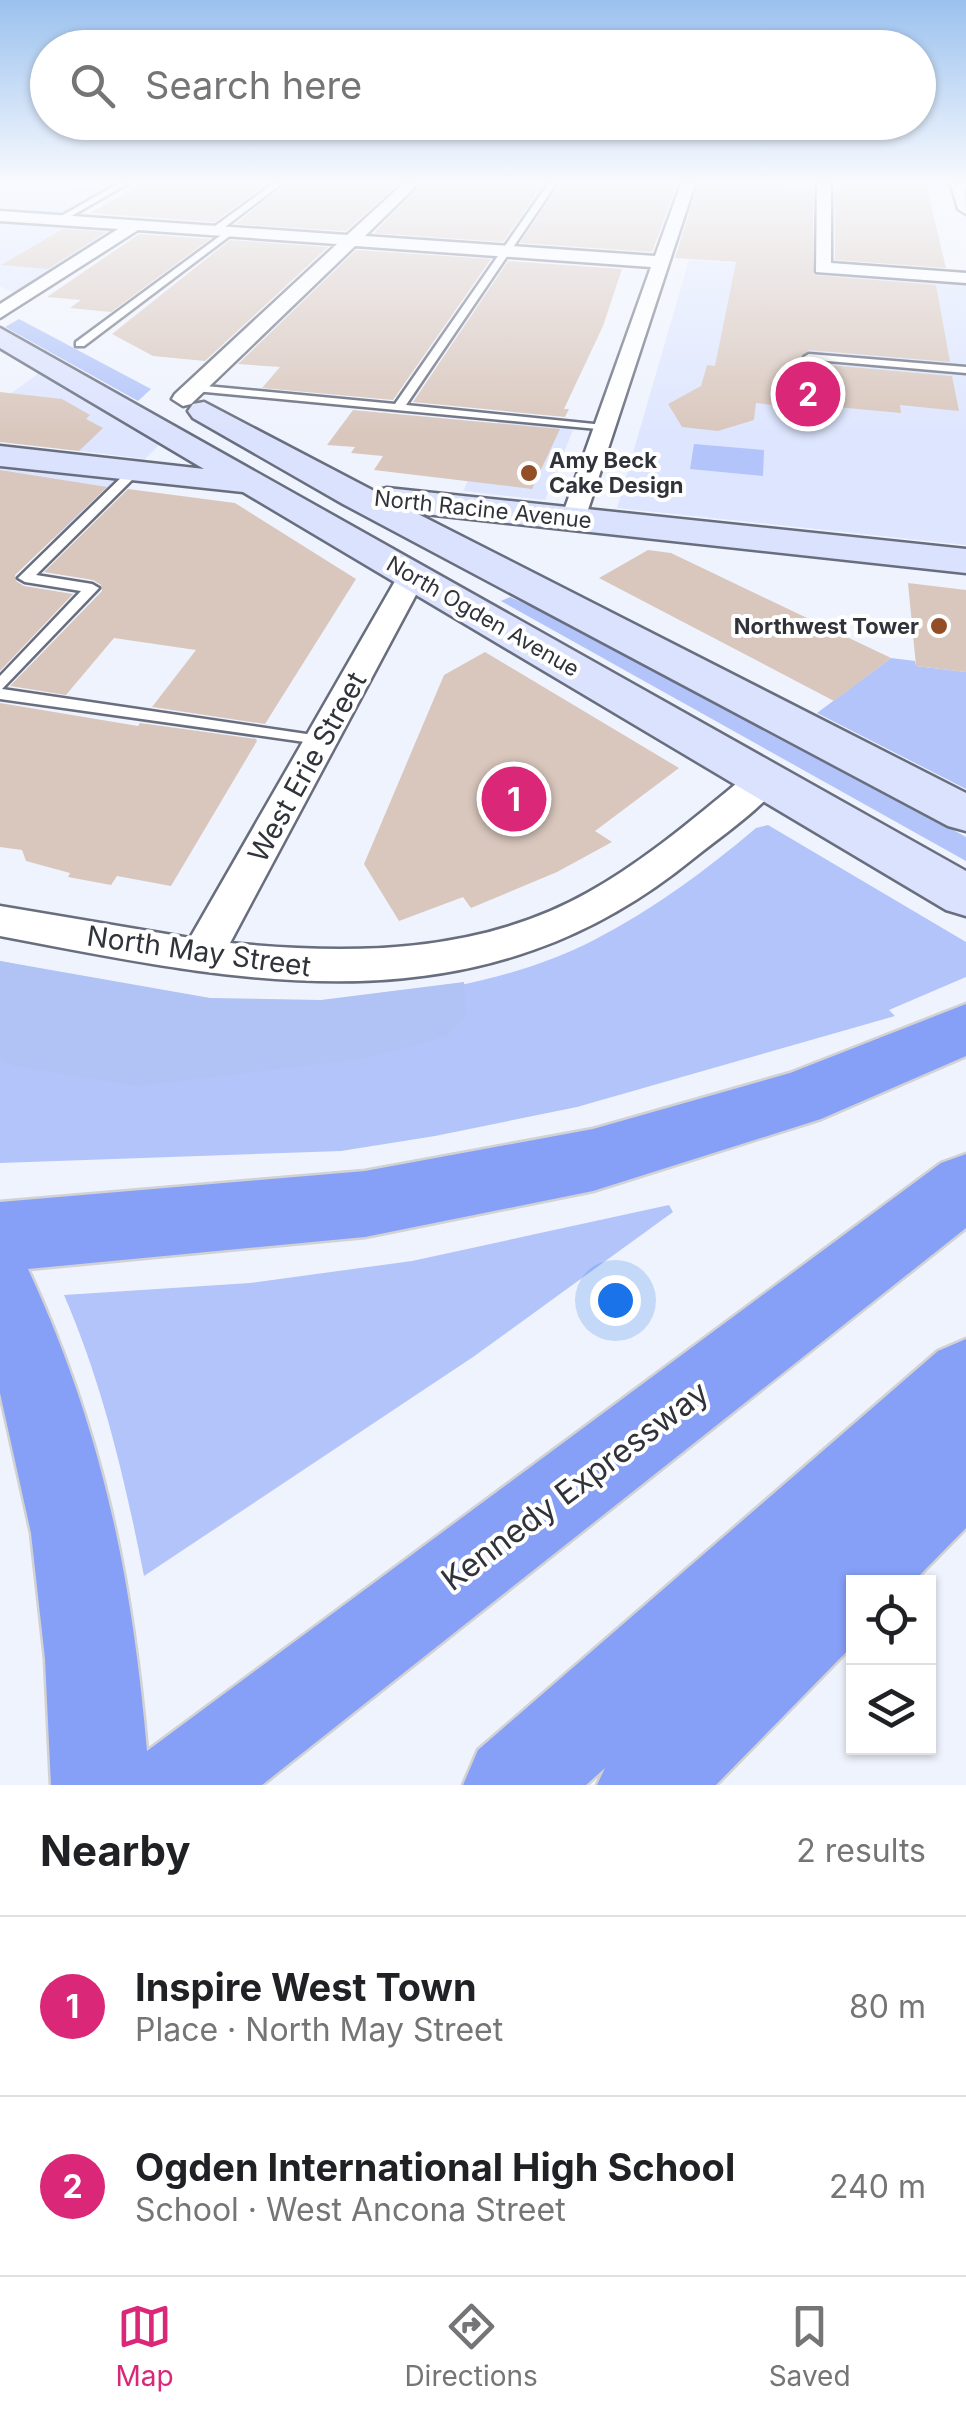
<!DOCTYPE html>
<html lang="en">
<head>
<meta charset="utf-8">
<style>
  :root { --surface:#fff; --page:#f2f2f2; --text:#202124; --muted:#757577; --line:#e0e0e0; --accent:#db2777 }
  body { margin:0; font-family:Inter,sans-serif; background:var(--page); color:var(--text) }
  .controls { position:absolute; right:30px; bottom:30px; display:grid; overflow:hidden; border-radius:0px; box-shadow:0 2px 8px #0004 }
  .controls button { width:90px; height:90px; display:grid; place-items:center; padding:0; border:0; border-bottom:2px solid var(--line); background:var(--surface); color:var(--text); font:50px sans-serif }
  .you { position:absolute; left:615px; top:1300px; width:35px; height:35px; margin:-25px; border:8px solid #fff; border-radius:50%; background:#1a73e8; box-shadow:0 0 0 15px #1a73e833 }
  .badge { display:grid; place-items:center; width:65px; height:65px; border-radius:50%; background:var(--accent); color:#fff; font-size:32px; font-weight:700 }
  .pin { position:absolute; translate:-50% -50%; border:5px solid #fff; box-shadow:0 2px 10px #0006 }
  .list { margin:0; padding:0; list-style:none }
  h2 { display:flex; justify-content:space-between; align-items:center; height:130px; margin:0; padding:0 40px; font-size:42px }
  h2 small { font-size:32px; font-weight:400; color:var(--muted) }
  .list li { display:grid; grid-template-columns:65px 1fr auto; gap:30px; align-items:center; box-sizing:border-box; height:180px; padding:0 40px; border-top:2px solid var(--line) }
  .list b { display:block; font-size:38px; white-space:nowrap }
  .list p { margin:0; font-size:32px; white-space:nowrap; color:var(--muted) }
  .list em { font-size:32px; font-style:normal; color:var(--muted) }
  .icon { flex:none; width:55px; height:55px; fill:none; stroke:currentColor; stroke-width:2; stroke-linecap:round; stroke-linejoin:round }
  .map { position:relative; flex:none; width:966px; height:1785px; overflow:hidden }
  .search { position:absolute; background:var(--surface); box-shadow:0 2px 8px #0004; left:30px; right:30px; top:30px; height:110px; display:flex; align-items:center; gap:25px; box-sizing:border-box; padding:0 35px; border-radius:55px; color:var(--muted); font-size:38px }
  .sheet { height:490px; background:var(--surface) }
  nav { display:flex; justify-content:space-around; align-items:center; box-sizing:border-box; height:140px; border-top:2px solid var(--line); background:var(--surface); font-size:28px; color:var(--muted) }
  nav a { display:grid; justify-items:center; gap:5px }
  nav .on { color:var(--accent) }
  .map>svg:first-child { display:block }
  .built { fill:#dee6ff }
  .green { fill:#b2c4fa }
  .forest { fill:#b1c2f4 }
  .building { fill:#d9c7bd }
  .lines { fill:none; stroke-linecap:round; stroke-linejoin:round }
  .lane-casing { stroke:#696e7e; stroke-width:5 }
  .street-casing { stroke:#696e7e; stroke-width:5 }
  .secondary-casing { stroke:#696e7e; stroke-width:5 }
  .highway-casing { stroke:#d2d2d4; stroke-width:5 }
  .lane { fill:#fff; fill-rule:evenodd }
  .street { fill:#fff; fill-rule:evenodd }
  .secondary { fill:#dbe2fd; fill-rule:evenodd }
  .highway { fill:#86a0f7; fill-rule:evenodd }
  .poi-dot { fill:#944e25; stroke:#fff; stroke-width:4 }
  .labels { text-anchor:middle; stroke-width:8; stroke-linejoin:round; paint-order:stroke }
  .far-poi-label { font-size:22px; font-weight:bold; fill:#31333a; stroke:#fff; text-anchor:start }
  .far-street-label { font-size:22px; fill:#31333a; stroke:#fff }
  .street-label { font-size:28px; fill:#31333a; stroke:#fff }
  .near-street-label { font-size:32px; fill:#31333a; stroke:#fff }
</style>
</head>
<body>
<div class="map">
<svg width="966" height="1785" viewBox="0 0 966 1785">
  <rect width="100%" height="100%" fill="#eff3fd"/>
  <g class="built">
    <polygon points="6,184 18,184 113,189 67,215 0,211 0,187"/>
    <polygon points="0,220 119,229 16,294 0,286"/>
    <polygon points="689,260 966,280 966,545 617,508"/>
    <polygon points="40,372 164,440 145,459 0,441 0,402"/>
    <polygon points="500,418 575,425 545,500 463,491"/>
    <polygon points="0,464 127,480 64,540 0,532"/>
  </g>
  <g class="green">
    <polygon points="19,319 151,389 138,401 5,327"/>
    <polygon points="694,444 764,450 763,476 690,469"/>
    <polygon points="510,597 627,649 966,837 966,861 501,601"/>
    <polygon points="891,658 915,661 916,666 966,672 966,789 817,713"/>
    <path d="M768 825 966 942V977L889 1010 895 1016 577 1107 435 1136 341 1151 0 1163V961C69 974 139 991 209 998 329 1009 486 996 594 940 654 909 705 871 756 828Z"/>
    <path d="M669 1205 673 1212 473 1357 144 1576C125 1480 103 1385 64 1295L250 1283 412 1261Z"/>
  </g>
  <polygon class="forest" points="0,961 210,998 321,1000 464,982 466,1016 447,1036 360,1059 137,1086 15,1066 0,1059"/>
  <g class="building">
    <polygon points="141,184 267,184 214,222 90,213"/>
    <polygon points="285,184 398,184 346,231 236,224"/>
    <polygon points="422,184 544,184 503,242 374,233"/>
    <polygon points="560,184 677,184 652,252 520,243"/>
    <polygon points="698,184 813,189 813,275 936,285 950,362 809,350 801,359 805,363 952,376 959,411 900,405 901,413 772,401 771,405 756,403 754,420 718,431 682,427 668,404 701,386 707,365 715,366 736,262 675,258"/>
    <polygon points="867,184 926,184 946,268 835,260 835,191 841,191 840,185"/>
    <polygon points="63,229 106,232 48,269 1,265"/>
    <polygon points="139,234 210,239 111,312 70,308 81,300 47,297"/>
    <polygon points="230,240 328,247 205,361 153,356 112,334"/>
    <polygon points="356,250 491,259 393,400 262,388 280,367 238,364"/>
    <polygon points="508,261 622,269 603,326 564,409 569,409 565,417 413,402"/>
    <polygon points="0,392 62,399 90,415 86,419 103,428 79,451 0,442"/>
    <polygon points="353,410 560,429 532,489 374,470 383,456 351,453 355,447 327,445"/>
    <polygon points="0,470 107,487 15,575 16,581 24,586 73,594 0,671"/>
    <polygon points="128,489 235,503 356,579 265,724 152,707 196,650 114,638 66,695 10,686 102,591 101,585 93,580 44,572"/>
    <polygon points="648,550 671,553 891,658 834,701 599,578"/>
    <polygon points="908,583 966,590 966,672 916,666"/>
    <polygon points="485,652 679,768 595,831 612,842 557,872 471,908 463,897 399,921 364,864 444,675"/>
    <polygon points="0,703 138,726 140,723 256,739 257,741 171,886 117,876 111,885 68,877 70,873 26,861 22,850 0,847"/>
  </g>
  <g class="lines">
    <defs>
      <g id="lane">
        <polygon points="118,184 127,184 61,222 54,220"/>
        <polygon points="273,184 281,184 217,233 211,233 211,229"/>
        <polygon points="548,184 556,184 406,405 604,425 608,426 608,430 195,391 190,388 195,385 395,404"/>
        <polygon points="228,230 235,232 84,346 76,346 76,342"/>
        <polygon points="809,354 966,367 966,373 805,359 804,357"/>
        <polygon points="131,468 141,471 36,575 92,584 99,588 2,689 320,736 329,741 326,745 0,699 0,676 81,591 25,582 18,578"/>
      </g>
      <g id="street">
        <polygon points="403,184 418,184 365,236 655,256 681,184 695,184 583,525 574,527 561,519 651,267 355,246 191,404 183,406 172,399 175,394 337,244 138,230 0,318 0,304 118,229 0,221 0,211 347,235"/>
        <polygon points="817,184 831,184 831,263 966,273 966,283 816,272"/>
        <polygon points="951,184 965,184 966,214 958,209"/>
        <path d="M412 567 422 570 426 576 230 943C351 955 478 954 587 893 648 859 700 813 753 770L766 766 779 770 784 778C766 806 720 837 694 858 479 1034 249 984 0 936V906L190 938 398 576 402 570Z"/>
      </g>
      <g id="secondary">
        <polygon points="0,328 966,871 966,916 946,910 243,492 0,466 0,446 204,469 0,348"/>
        <polygon points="204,402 374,491 387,488 966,549 966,573 416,513 966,793 966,831 948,826 343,504 193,418 188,411 193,404"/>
      </g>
      <g id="highway">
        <path d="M966 1004V1056L821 1119 593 1191 365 1237 28 1269C102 1429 132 1577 147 1751L941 1163 966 1154V1228L262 1785H51L45 1659 31 1533 0 1393V1202L365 1171 593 1129 790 1073Z"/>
        <polygon points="966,1339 966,1528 913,1582 854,1582 854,1644 716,1785 597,1785 605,1768 586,1785 463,1785 478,1750 938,1351"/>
      </g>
    </defs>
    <use href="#lane" class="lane-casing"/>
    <use href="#street" class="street-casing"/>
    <use href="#secondary" class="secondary-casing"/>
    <use href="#highway" class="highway-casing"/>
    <use href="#lane" class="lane"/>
    <use href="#street" class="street"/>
    <use href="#secondary" class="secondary"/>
    <use href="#highway" class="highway"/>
  </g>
  <linearGradient id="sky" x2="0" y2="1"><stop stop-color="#9bc1ee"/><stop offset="0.42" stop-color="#f8fafe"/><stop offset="1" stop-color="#f8fafe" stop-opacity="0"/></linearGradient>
  <rect width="966" height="434" fill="url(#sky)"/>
  <g class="poi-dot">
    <circle cx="529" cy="473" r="10"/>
    <circle cx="939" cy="626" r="10"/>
  </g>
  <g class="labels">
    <g class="far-poi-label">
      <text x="549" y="468">Amy Beck<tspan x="549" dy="25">Cake Design</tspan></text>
      <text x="919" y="634" text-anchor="end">Northwest Tower</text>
    </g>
    <g class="far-street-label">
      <text transform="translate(483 509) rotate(6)" y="8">North Racine Avenue</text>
      <text transform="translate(483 616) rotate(30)" y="8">North Ogden Avenue</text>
    </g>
    <g class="street-label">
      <text transform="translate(307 767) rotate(-61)" y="10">West Erie Street</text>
      <text transform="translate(199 951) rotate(8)" y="10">North May Street</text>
    </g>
    <g class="near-street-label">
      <text transform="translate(575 1486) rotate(-37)" y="11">Kennedy Expressway</text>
    </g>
  </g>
</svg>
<div class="controls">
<button><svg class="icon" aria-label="locate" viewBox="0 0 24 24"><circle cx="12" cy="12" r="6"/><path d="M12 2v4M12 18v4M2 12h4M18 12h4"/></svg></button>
<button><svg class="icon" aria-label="layers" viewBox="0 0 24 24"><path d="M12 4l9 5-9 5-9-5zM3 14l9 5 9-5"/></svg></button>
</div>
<div class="you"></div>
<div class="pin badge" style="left:514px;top:799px">1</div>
<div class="pin badge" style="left:808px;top:394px">2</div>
<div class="search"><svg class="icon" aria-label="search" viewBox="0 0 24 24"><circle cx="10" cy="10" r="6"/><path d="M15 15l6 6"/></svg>Search here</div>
</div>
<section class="sheet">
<h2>Nearby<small>2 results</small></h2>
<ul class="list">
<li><span class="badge">1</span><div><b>Inspire West Town</b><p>Place · North May Street</p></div><em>80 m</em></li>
<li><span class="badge">2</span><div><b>Ogden International High School</b><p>School · West Ancona Street</p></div><em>240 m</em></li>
</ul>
</section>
<nav>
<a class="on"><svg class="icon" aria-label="map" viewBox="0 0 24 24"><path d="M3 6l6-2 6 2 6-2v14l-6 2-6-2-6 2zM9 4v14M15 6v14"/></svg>Map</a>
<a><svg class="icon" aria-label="directions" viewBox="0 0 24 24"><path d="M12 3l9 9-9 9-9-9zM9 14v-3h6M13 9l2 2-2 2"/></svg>Directions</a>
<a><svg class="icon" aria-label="saved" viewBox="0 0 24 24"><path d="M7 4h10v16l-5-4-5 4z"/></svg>Saved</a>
</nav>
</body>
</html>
